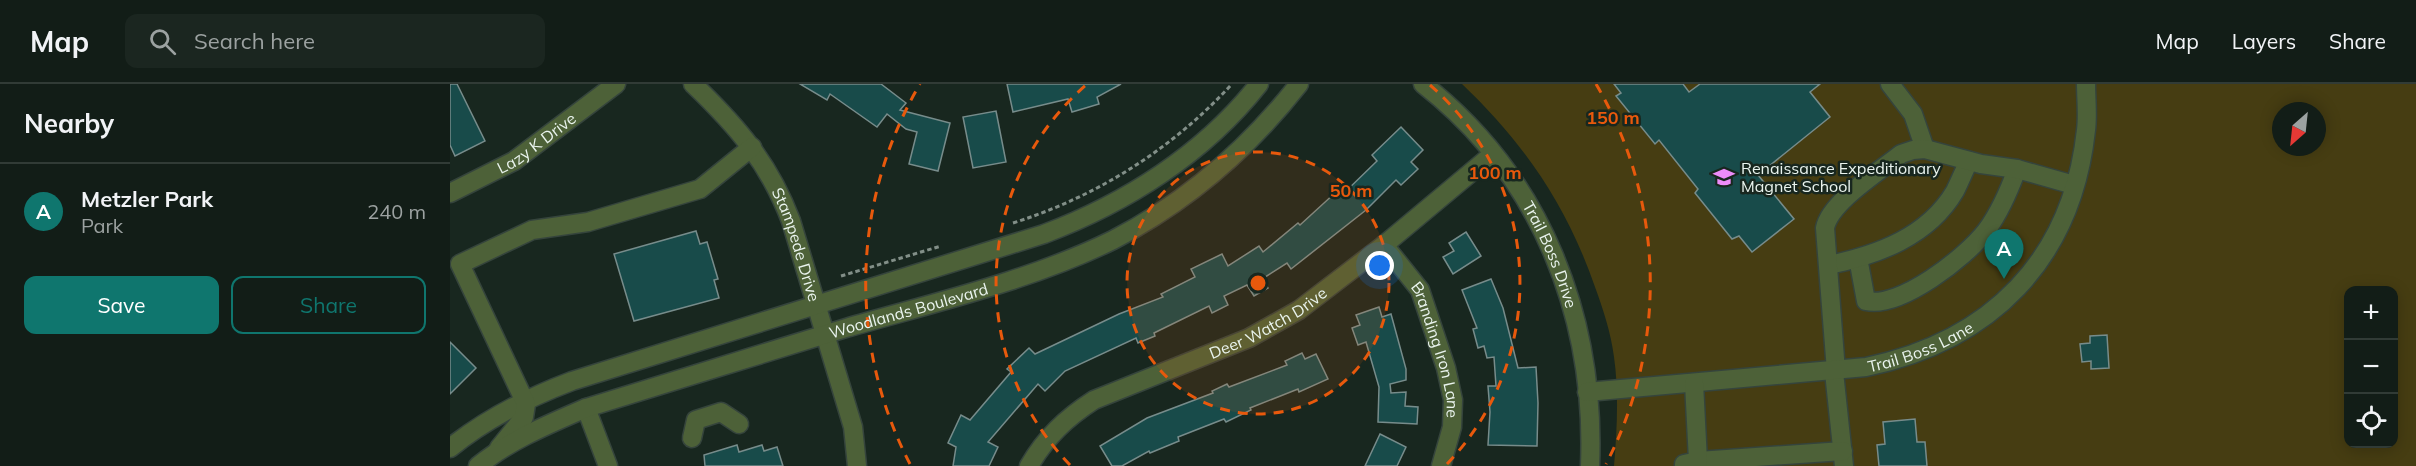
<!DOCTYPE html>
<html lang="en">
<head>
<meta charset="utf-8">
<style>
  :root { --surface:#121d17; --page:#1b2620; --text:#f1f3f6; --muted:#9ca2a1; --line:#313b36; --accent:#0f766e }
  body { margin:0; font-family:Mulish,sans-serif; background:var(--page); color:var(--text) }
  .controls { position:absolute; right:18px; bottom:18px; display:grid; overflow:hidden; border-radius:12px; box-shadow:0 3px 15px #0003 }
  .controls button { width:54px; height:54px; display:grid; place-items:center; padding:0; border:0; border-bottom:2px solid var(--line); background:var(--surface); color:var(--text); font:30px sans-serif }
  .compass { position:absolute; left:1822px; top:18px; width:54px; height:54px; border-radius:50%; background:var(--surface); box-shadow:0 3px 15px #0003; rotate:207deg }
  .you { position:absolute; left:930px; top:182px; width:21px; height:21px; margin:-15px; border:4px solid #fff; border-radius:50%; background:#1a73e8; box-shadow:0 0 0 9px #1a73e833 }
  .badge { display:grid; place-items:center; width:39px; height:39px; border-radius:50%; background:var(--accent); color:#fff; font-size:20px; font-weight:700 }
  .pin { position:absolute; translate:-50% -50px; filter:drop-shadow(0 2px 3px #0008) }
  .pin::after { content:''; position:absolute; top:32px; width:21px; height:18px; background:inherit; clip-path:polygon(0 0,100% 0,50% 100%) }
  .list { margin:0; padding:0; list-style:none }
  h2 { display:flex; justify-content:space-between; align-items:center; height:78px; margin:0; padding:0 24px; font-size:26px }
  h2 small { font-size:20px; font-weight:400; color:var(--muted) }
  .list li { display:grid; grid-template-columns:39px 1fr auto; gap:18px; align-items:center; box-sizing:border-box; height:96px; padding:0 24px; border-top:2px solid var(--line) }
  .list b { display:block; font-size:22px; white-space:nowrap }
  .list p { margin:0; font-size:20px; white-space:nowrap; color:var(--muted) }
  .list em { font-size:20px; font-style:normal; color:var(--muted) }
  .actions { display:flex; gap:12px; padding:18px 24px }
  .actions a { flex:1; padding:14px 0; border:2px solid var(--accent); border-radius:12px; text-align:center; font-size:21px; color:var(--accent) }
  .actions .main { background:var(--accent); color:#fff }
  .icon { flex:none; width:33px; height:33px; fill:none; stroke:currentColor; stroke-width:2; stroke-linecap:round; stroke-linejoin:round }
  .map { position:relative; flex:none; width:1966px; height:382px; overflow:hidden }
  header { display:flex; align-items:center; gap:36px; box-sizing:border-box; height:84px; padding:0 30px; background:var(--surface); border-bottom:2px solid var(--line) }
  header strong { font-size:28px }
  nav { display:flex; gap:33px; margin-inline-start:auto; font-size:21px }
  .search { width:420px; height:54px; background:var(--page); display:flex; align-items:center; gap:15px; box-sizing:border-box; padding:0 21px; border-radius:12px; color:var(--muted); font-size:22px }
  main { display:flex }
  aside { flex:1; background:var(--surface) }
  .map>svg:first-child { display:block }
  .green { fill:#463d12; fill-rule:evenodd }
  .building { fill:#184b4a; stroke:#778c8b; stroke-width:1.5 }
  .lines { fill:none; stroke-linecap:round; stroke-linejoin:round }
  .minor-casing { stroke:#35443c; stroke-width:21 }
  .path { stroke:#828f88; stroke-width:3; stroke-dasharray:4.5 3; stroke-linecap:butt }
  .minor { stroke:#4d6138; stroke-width:18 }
  .ring { fill:none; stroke:#e8590c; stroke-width:3; stroke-dasharray:10 8 }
  .labels { text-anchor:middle; stroke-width:5; stroke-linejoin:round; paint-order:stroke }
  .street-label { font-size:16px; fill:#eaf4ee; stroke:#18271f }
  .poi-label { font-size:16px; fill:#eaf4ee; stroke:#18271f; text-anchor:start }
  .centre { fill:#e8590c; stroke:#18271f; stroke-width:3 }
  .ring-label { font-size:18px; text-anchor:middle; font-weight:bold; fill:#e8590c; stroke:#18271f; stroke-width:5; stroke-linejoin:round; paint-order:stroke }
</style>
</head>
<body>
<header>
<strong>Map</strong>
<div class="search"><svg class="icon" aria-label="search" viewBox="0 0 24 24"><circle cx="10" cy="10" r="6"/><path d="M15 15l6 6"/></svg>Search here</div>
<nav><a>Map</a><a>Layers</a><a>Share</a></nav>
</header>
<main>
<aside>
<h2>Nearby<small></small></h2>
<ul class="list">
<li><span class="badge">A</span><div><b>Metzler Park</b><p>Park</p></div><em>240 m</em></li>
</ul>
<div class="actions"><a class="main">Save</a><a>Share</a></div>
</aside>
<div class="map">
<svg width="1966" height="382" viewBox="0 0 1966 382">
  <rect width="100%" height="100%" fill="#18271f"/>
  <path class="green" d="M1012 0H1966V382H1164C1167 347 1169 308 1164 273 1161 249 1153 225 1145 203 1117 122 1074 59 1012 0ZM1831 27H1867V63H1831ZM1898 207H1944V360H1898Z"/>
  <g class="building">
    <polygon points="0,0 7,0 35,57 5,72 0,61"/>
    <polygon points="350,0 431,0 456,19 450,26 500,39 488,87 459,80 467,48 456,45 437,30 427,43 380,10 377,16"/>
    <polygon points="557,0 671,0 647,13 649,20 622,28 618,15 563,28"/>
    <polygon points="1164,0 1233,0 1239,8 1250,0 1370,0 1360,8 1380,33 1308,91 1344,135 1302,168 1289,152 1282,155 1245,109 1248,105 1209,56 1205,60 1166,12 1171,9"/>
    <polygon points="546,27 556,78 523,84 513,33"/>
    <polygon points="951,43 973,66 961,78 968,85 951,101 946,96 916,126 841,185 837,179 812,195 818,204 804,212 797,201 774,212 778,221 762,229 759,222 704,249 705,252 688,259 686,254 615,287 595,307 588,300 538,358 548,363 539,382 503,382 506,363 498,359 511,331 520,336 561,288 557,285 579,264 585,270 669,230 713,213 711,210 745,193 741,185 772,170 778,182 809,162 813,168 848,139 850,141 886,108 890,113 927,77 922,71"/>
    <polygon points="246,147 250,160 257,158 268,195 264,196 269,214 184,237 164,170"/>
    <polygon points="1016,148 1031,172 1003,190 993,173 1004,167 999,159"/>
    <polygon points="1041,195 1053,224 1068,284 1086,283 1088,319 1087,362 1038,361 1040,328 1038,302 1046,302 1044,273 1037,274 1034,262 1028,264 1023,245 1027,244 1012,206"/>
    <polygon points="929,223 932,233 941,230 956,285 956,296 940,300 941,309 956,308 955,322 968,323 967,340 928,338 929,303 916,258 908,261 902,244 910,241 906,231"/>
    <polygon points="1657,251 1659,284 1641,285 1641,277 1632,278 1630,260 1640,259 1640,252"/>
    <polygon points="0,258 26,284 0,310"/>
    <polygon points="852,269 855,275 866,270 878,295 849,308 848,305 800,324 801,326 776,338 774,335 728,353 729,357 700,369 699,367 672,382 662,382 650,362 697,334 763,309 762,307 777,300 779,303 837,281 835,277"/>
    <polygon points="1465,335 1467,358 1475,358 1477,382 1429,382 1427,361 1435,360 1433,338"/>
    <polygon points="930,350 956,363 947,382 915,382"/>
    <polygon points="287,361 289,368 312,361 314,367 327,363 333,382 255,382 254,371"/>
  </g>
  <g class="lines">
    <defs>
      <g id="minor">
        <path id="s1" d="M243 0C287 42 319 79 341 137L403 343 407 382"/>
        <path id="s2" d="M973 0C1092 93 1146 234 1140 382"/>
        <polyline points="1440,0 1463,30 1475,65"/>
        <path id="s3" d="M0 109 64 77 166 0"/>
        <path id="s4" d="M934 161 970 206 996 284 1003 316 1002 343 991 382"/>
        <path d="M1408 174 1416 217C1450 225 1516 173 1536 147 1550 128 1559 107 1567 85"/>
        <path d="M1379 181C1427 171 1478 153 1505 107 1510 97 1514 87 1519 77"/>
        <path d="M1386 287 1375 144C1380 118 1430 87 1451 70L1463 66 1475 65 1531 80 1567 85 1624 101"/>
        <polyline points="1384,288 1394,382"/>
        <path id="s5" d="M1137 308 1416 283C1541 257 1622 176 1636 46 1638 31 1636 15 1636 0"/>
        <polyline points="136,324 158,382"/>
        <polyline points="242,354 246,336 271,328 289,340"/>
        <path d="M0 364C37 334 77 314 122 297L594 150C676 119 754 70 809 0"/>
        <polyline points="49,364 74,333 76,320 10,180 82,146 138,138 250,105 302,63"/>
        <polyline points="1248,377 1393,367"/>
        <path id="s6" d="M28 382C60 356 99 340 136 324 223 298 309 270 396 244 483 219 582 196 663 156 737 118 798 65 849 0"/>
        <path id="s7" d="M579 382C596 353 616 334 644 316L799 254 849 226 934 161 1043 70"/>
        <polyline points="1234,382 1234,380 1248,377 1244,299"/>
      </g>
    </defs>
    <use href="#minor" class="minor-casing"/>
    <g class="path">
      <path d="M563 139C648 112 722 65 782 0"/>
      <polyline points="391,192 491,162"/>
    </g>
    <use href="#minor" class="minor"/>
  </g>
  <circle cx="808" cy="199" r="131" fill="#e8590c" fill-opacity=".12"/>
  <g class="ring">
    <circle cx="808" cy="199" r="131"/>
    <path d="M620 381A262 262 0 0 1 636 1M980 1A262 262 0 0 1 996 381"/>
    <path d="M460 380A392 392 0 0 1 470 0M1146 0A392 392 0 0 1 1156 380"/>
  </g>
  <defs>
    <symbol id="school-bare" viewBox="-9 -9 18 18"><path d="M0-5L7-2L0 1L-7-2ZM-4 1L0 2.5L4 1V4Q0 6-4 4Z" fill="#ed8cf9" stroke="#18271f" stroke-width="2.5" paint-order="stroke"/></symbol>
  </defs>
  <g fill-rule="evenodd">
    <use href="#school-bare" x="1259" y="78" width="30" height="30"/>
  </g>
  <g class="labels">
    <g class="street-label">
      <text dy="6" stroke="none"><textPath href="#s3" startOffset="100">Lazy K Drive</textPath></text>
      <text dy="6" stroke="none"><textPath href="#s1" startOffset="194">Stampede Drive</textPath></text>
      <text dy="6" stroke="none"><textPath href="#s2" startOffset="216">Trail Boss Drive</textPath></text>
      <text dy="6" stroke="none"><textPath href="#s6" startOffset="460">Woodlands Boulevard</textPath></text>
      <text dy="6" stroke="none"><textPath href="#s7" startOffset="284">Deer Watch Drive</textPath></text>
      <text dy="6" stroke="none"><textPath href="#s5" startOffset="338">Trail Boss Lane</textPath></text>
      <text dy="6" stroke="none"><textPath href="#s4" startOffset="120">Branding Iron Lane</textPath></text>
    </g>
    <g class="poi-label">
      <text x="1291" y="90">Renaissance Expeditionary<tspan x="1291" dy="18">Magnet School</tspan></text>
    </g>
  </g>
  <circle cx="808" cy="199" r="9" class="centre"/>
  <g class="ring-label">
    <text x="1163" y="40">150 m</text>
    <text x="1045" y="95">100 m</text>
    <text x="901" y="113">50 m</text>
  </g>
</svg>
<div class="controls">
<button>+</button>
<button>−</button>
<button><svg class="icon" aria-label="locate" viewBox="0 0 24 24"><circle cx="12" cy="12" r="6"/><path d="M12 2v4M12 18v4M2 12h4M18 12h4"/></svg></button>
</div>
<svg class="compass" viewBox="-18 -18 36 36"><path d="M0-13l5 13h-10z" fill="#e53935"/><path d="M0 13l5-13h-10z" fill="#9ca2a1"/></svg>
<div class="you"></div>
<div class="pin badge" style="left:1554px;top:195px">A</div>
</div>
</main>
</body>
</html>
